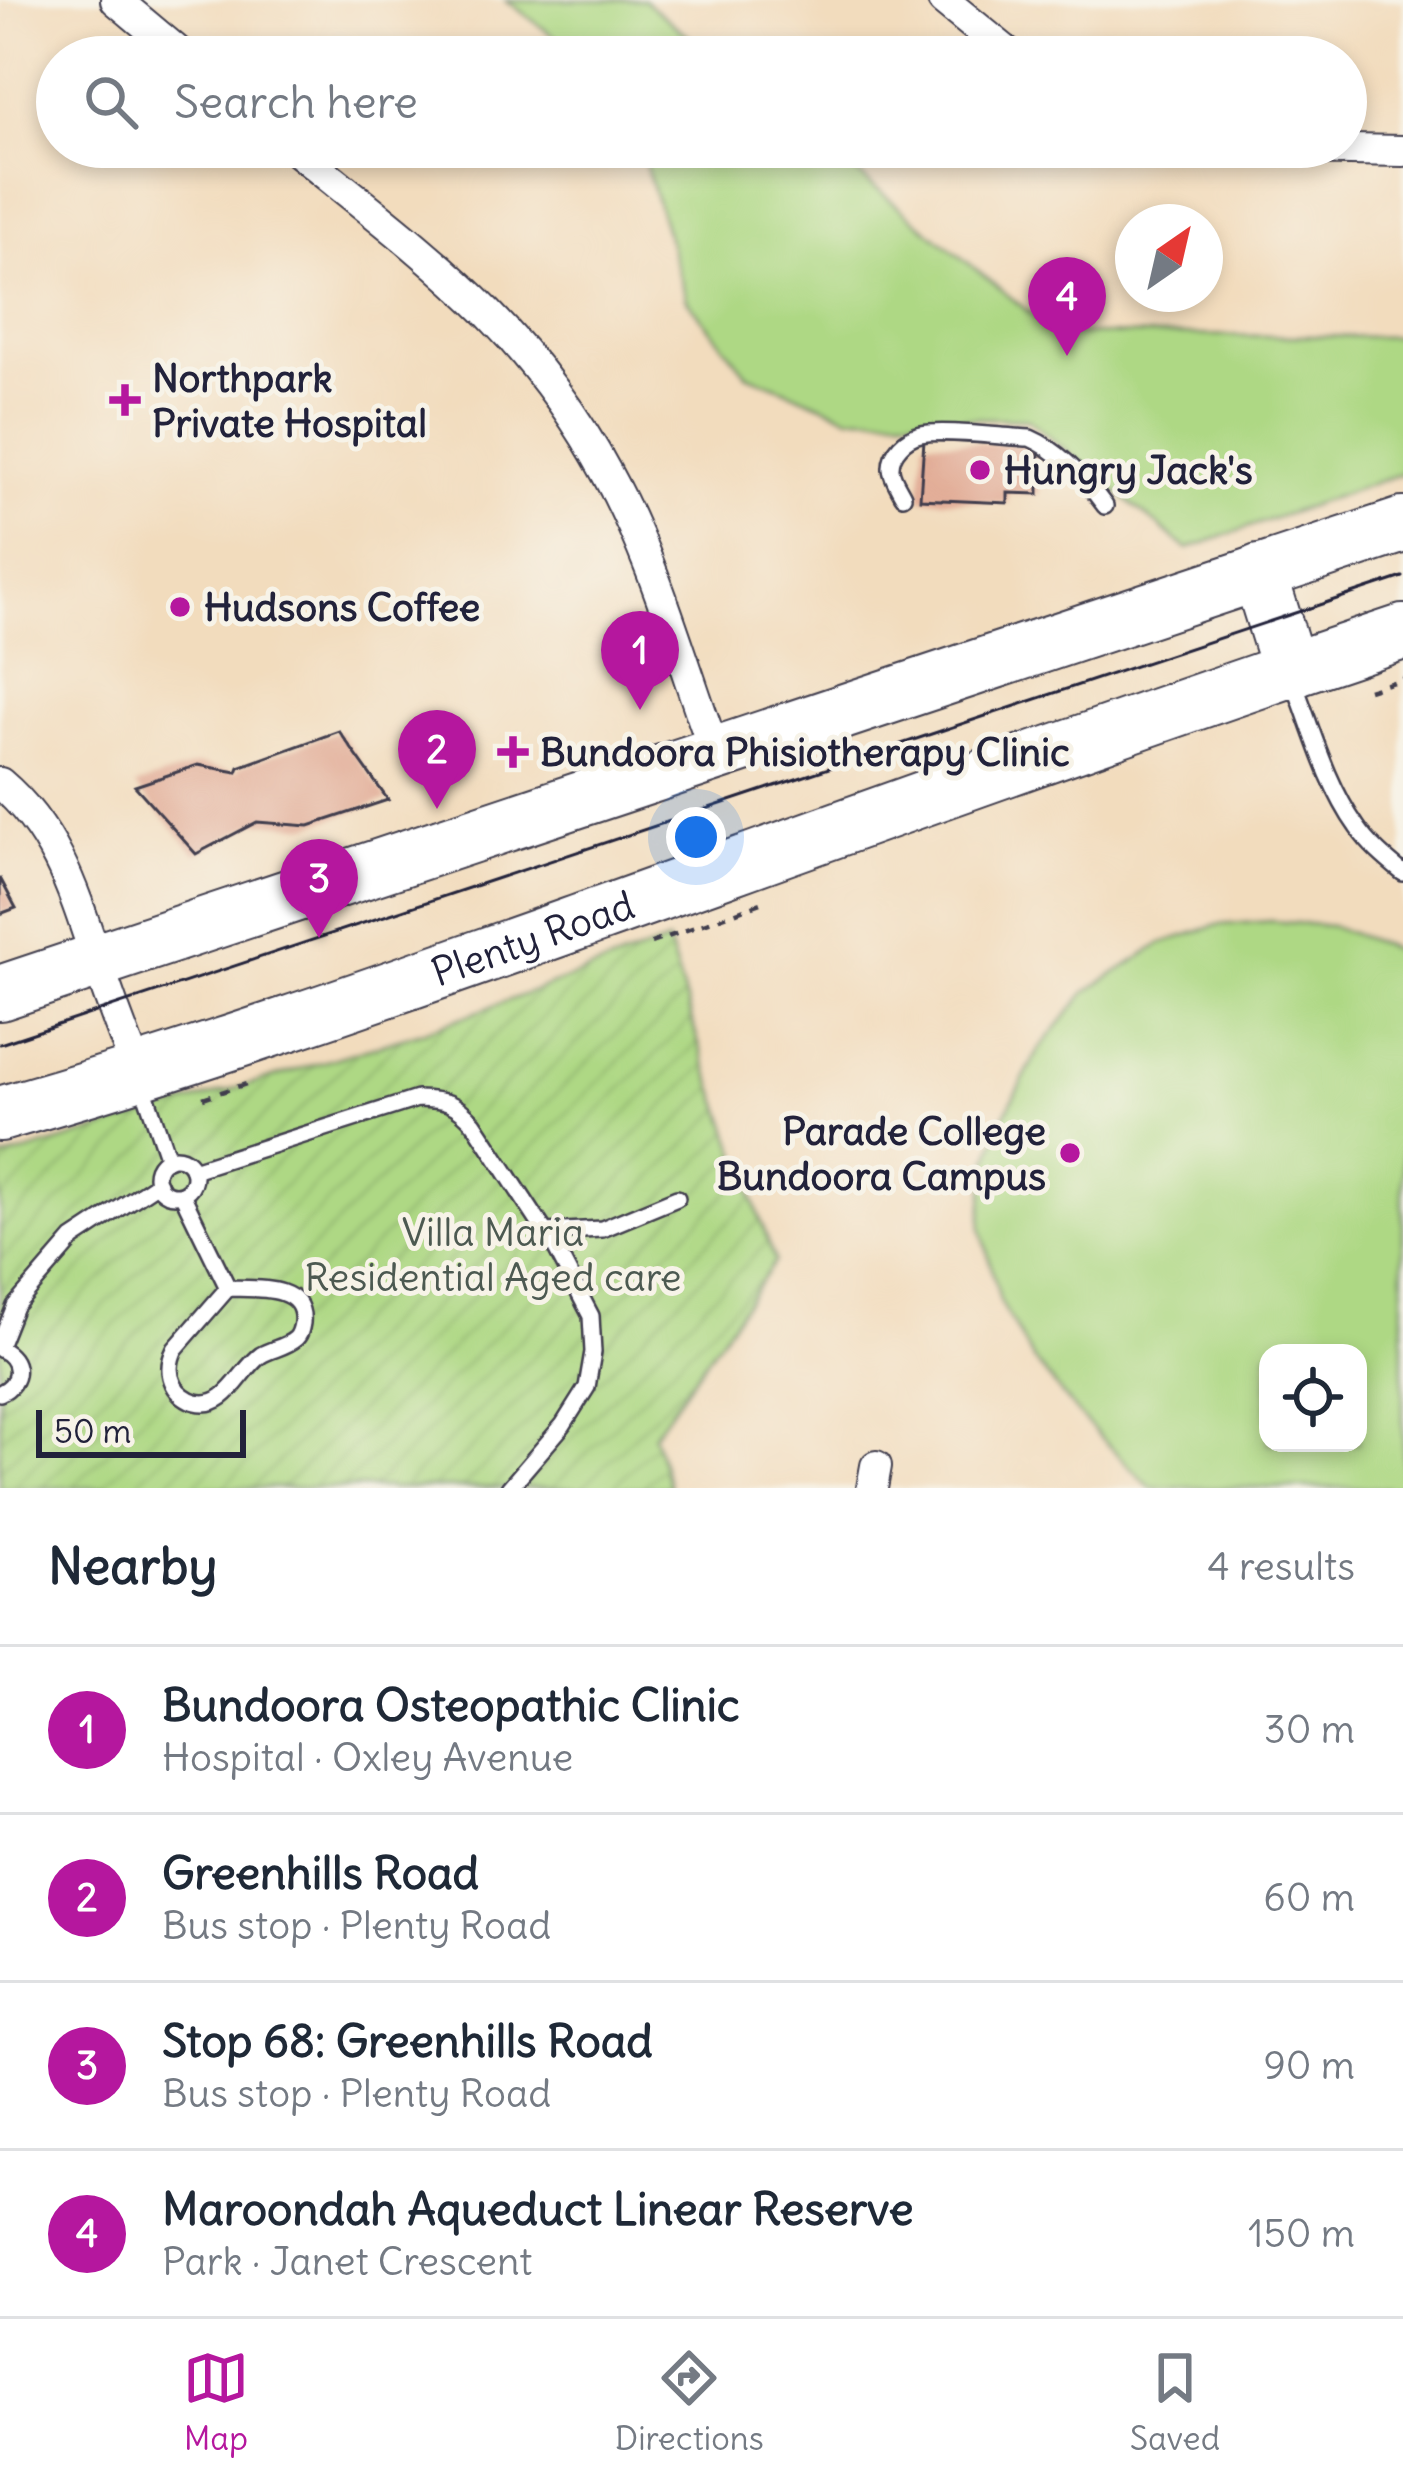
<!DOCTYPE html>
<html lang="en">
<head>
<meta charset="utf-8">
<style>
  :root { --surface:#fff; --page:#f2f2f3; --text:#1f2937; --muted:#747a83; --line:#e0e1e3; --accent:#b5179e }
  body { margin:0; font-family:Delius,sans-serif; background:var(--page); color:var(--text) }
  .controls { position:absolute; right:36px; bottom:36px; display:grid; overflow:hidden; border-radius:24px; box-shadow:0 6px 18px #0003 }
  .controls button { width:108px; height:108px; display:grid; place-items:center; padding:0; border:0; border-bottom:3px solid var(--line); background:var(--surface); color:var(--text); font:60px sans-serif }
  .compass { position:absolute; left:1115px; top:204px; width:108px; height:108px; border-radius:50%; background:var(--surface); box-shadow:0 6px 18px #0003; rotate:34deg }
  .scale { position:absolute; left:36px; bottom:30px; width:210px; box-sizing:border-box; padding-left:12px; border:6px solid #22223b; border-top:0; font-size:33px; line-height:42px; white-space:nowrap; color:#22223b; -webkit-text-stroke:9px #f7f3e8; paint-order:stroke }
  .you { position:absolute; left:696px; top:837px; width:42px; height:42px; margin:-30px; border:9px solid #fff; border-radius:50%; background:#1a73e8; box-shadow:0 0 0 18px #1a73e833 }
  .badge { display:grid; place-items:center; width:78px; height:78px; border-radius:50%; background:var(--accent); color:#fff; font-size:39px; font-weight:700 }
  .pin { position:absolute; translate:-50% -99px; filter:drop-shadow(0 3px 6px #0008) }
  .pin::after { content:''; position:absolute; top:63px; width:42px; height:36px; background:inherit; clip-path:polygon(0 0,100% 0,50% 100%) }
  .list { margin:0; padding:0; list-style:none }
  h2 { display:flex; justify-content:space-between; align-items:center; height:156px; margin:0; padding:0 48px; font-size:51px }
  h2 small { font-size:39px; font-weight:400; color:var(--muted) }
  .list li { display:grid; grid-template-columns:78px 1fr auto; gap:36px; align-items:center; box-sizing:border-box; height:168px; padding:0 48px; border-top:3px solid var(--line) }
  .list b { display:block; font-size:45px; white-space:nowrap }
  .list p { margin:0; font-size:39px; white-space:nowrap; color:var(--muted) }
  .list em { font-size:39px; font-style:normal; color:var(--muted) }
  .icon { flex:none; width:66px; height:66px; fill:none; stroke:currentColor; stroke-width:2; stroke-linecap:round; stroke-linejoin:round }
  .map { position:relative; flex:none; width:1403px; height:1488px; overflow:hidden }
  .search { position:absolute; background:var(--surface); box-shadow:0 6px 18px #0003; left:36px; right:36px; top:36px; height:132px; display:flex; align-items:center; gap:30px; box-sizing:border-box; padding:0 42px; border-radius:66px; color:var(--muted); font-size:45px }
  .sheet { height:828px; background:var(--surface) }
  nav { display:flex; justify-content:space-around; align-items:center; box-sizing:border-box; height:168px; border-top:3px solid var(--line); background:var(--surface); font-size:33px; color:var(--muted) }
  nav a { display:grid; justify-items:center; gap:6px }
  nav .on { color:var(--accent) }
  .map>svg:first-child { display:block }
  .green { fill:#aed884; stroke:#687d60; stroke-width:3; fill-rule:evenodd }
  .garden { fill:url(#garden-furrows); stroke:#687d60; stroke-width:3 }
  .building { fill:#e0a68f }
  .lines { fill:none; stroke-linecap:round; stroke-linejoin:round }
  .lane-casing { stroke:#413e4e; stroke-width:20 }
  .street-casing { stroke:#413e4e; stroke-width:34 }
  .highway-casing { stroke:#413e4e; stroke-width:58 }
  .path { stroke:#413e4e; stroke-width:4.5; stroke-dasharray:9 9; stroke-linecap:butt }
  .lane { stroke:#fff; stroke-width:15 }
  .street { stroke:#fff; stroke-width:30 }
  .highway { stroke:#fff; stroke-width:54 }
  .tram { stroke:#22223b; stroke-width:3 }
  .poi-dot { fill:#b5179e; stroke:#f7f3e8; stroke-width:4.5 }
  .labels { text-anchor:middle; stroke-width:10; stroke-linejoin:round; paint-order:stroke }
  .poi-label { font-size:39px; font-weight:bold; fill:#22223b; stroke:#f7f3e8; text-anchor:start }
  .street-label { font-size:39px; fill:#22223b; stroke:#f7f3e8 }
  .park-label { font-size:39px; fill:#4c5951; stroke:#f7f3e8 }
</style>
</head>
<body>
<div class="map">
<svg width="1403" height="1488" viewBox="0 0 1403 1488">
  <defs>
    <pattern id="garden-furrows" width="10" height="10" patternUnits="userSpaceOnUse" patternTransform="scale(3)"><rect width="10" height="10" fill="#aed884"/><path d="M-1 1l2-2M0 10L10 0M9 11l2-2" fill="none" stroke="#95b973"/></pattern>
  </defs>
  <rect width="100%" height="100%" fill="#f7f3e8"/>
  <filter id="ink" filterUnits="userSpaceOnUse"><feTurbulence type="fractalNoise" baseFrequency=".00833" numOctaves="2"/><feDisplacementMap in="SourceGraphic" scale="24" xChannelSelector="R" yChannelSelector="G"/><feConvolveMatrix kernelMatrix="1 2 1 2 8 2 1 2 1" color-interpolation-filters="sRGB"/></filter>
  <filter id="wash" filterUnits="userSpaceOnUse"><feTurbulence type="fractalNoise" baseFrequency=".004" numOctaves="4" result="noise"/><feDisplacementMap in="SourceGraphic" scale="48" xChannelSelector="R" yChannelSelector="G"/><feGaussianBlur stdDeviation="2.7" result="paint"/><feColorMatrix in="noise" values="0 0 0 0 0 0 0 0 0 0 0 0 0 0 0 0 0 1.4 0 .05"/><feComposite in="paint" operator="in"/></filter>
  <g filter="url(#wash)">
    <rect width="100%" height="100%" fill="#f2dcbd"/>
    <g class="green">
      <polygon points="506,0 644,0 714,57 581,57"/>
      <polygon points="640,147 825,147 1056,334 1403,337 1403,473 1187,549 1027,419 849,416 747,374 687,300"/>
      <path d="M1271 921 1331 926 1384 945 1403 955V1488H1151L1077 1413 1032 1358 1000 1301 981 1228 986 1167 1004 1116 1038 1051 1086 992 1162 943 1218 925ZM1268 1353H1358V1443H1268Z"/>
    </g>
    <polygon class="garden" points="668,942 699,1044 775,1261 653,1435 670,1488 0,1488 0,1160 422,1032"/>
    <g id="blocks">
      <g class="building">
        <polygon points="924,440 1039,446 1039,494 1008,493 1008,503 920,499"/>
        <polygon points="339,731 388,800 309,826 257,822 196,854 135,786 198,765 237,772 239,767"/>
        <polygon points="0,878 16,908 0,914"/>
      </g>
    </g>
  </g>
  <g filter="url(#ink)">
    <use href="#blocks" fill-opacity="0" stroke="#413e4e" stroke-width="3"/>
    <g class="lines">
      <defs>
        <g id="lane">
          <path d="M903 496C899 488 892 478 891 469 890 452 906 437 921 434 943 429 1003 437 1030 438 1060 451 1086 480 1105 506"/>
          <path d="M1293 680C1312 729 1326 783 1357 827 1369 845 1386 859 1403 873"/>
          <polyline points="142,1083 168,1159"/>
          <circle cx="175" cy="1176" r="19"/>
          <path d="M193 1170 417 1099C445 1100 454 1101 474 1123L555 1247 591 1316 593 1352 587 1387 563 1425 509 1488"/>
          <polyline points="182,1194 228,1288"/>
          <polyline points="545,1232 602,1229 677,1198"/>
          <path d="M228 1288C253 1289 306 1283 302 1323 301 1329 300 1335 295 1339 286 1347 271 1349 261 1355 240 1370 227 1410 196 1402 187 1400 178 1393 174 1385 168 1373 169 1361 175 1349Z"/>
          <polyline points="0,1344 15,1306 73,1239 158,1183"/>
          <path d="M0 1349C22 1359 22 1383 0 1393"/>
        </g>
        <g id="street">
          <polyline points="116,0 184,57"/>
          <polyline points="943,0 1013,57"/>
          <path d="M292 147C358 201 428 253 488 313 534 360 576 416 607 474 656 563 681 661 716 755"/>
          <polyline points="1194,147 1403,151"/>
          <path d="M0 783C59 833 76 899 100 970 112 1005 125 1040 139 1074"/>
          <polyline points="872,1488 876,1466"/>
        </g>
        <g id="highway">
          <polyline points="1259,572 1290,672"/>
          <polyline points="0,993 1403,525"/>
          <path id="s1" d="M0 1114C201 1057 399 986 596 916 864 820 1133 722 1403 632"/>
        </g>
      </defs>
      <use href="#lane" class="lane-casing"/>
      <use href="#street" class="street-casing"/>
      <use href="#highway" class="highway-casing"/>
      <g class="path">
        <polyline points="1368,690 1403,679"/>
        <polyline points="651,943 764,902"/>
        <polyline points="203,1098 249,1083"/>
      </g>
      <use href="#lane" class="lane"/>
      <use href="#street" class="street"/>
      <use href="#highway" class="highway"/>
      <polyline class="tram" points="0,1044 1403,577"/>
    </g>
  </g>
  <g class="poi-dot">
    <path d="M119 382h12v12h12v12h-12v12h-12v-12h-12v-12h12z"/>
    <circle cx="980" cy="470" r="12"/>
    <circle cx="180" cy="607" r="12"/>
    <path d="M507 734h12v12h12v12h-12v12h-12v-12h-12v-12h12z"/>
    <circle cx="1070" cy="1153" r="12"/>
  </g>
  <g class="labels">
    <g class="poi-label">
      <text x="152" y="392">Northpark<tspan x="152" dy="45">Private Hospital</tspan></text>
      <text x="1004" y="484">Hungry Jack's</text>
      <text x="204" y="621">Hudsons Coffee</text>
      <text x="540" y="766">Bundoora Phisiotherapy Clinic</text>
      <text x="1046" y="1145" text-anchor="end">Parade College<tspan x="1046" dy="45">Bundoora Campus</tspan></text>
    </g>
    <g class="street-label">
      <text dy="14" stroke="none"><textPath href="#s1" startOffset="561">Plenty Road</textPath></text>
    </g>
    <g class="park-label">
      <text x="493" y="1246">Villa Maria<tspan x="493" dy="45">Residential Aged care</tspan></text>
    </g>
  </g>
</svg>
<div class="controls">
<button><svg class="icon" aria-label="locate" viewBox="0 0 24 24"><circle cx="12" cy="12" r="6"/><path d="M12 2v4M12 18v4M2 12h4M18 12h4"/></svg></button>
</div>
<svg class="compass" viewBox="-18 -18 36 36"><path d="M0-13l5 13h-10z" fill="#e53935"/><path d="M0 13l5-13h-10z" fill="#747a83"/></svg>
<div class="scale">50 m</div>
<div class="you"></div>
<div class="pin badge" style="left:640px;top:710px">1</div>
<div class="pin badge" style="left:437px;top:809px">2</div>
<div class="pin badge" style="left:319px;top:938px">3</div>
<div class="pin badge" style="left:1067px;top:356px">4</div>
<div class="search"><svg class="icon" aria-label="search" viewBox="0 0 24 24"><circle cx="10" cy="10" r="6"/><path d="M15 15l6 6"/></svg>Search here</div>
</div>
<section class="sheet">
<h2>Nearby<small>4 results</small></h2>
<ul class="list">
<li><span class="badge">1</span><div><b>Bundoora Osteopathic Clinic</b><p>Hospital · Oxley Avenue</p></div><em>30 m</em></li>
<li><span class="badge">2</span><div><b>Greenhills Road</b><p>Bus stop · Plenty Road</p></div><em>60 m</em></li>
<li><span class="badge">3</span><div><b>Stop 68: Greenhills Road</b><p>Bus stop · Plenty Road</p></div><em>90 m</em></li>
<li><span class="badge">4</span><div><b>Maroondah Aqueduct Linear Reserve</b><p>Park · Janet Crescent</p></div><em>150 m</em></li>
</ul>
</section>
<nav>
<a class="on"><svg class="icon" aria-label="map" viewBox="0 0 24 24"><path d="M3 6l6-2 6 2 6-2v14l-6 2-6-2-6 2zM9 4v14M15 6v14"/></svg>Map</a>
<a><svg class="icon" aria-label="directions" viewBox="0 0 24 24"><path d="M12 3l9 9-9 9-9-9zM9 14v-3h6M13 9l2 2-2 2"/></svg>Directions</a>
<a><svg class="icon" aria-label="saved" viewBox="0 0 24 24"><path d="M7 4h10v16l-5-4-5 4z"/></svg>Saved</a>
</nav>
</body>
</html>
